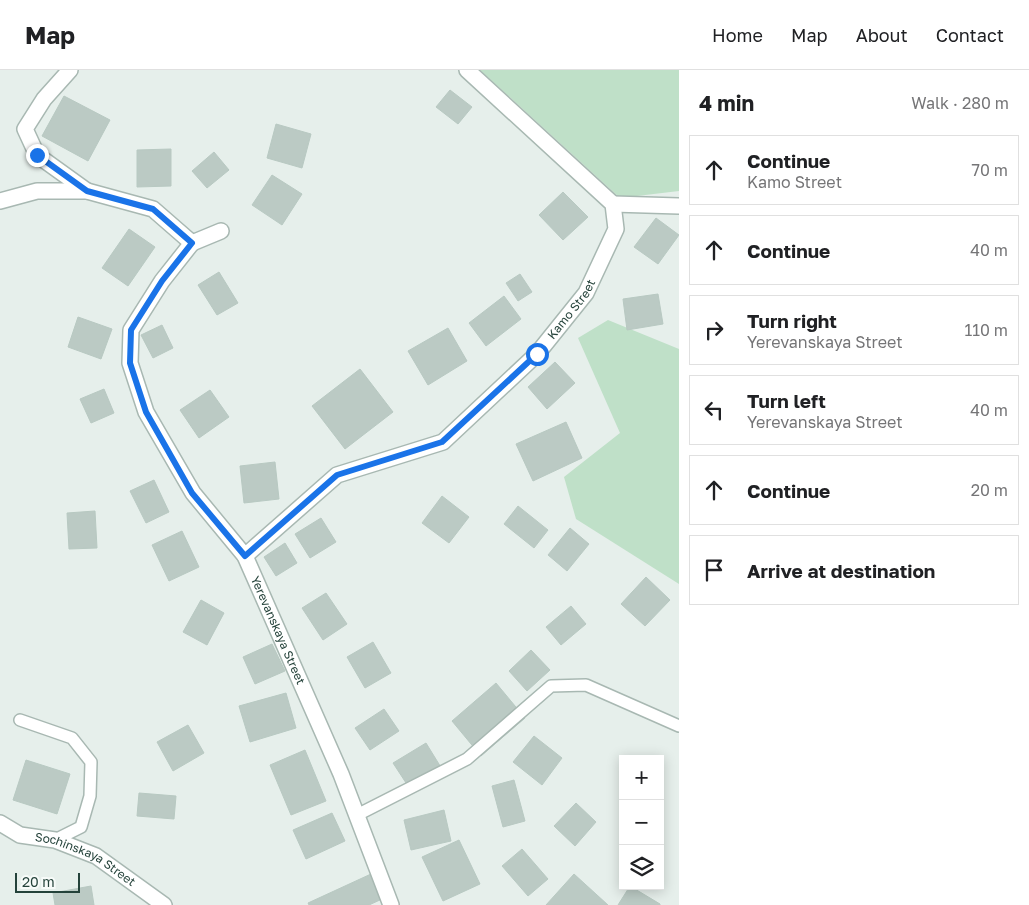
<!DOCTYPE html>
<html lang="en">
<head>
<meta charset="utf-8">
<style>
  :root { --surface:#fff; --page:#f6f6f6; --text:#202124; --muted:#757577; --line:#e0e0e0 }
  body { margin:0; font-family:"Golos Text",sans-serif; background:var(--page); color:var(--text) }
  .controls { position:absolute; right:15px; bottom:15px; display:grid; overflow:hidden; border-radius:0px; box-shadow:0 2px 12px #0003 }
  .controls button { width:45px; height:45px; display:grid; place-items:center; padding:0; border:0; border-bottom:1px solid var(--line); background:var(--surface); color:var(--text); font:25px sans-serif }
  .scale { position:absolute; left:15px; bottom:12px; width:65px; box-sizing:border-box; padding-left:5px; border:2px solid #24423a; border-top:0; font-size:14px; line-height:18px; white-space:nowrap; color:#24423a; -webkit-text-stroke:4px #f7fbf9; paint-order:stroke }
  .stop { position:absolute; width:15px; height:15px; margin:-11px; border:4px solid #1a73e8; border-radius:50%; background:#fff }
  .stop.end { background:#1a73e8; border-color:#fff; box-shadow:0 1px 5px #0008 }
  .list { margin:0; padding:0; list-style:none }
  h2 { display:flex; justify-content:space-between; align-items:center; height:65px; margin:0; padding:0 20px; font-size:21px }
  h2 small { font-size:16px; font-weight:400; color:var(--muted) }
  .list li { display:grid; grid-template-columns:32px 1fr auto; gap:15px; align-items:center; box-sizing:border-box; height:70px; margin:0 10px 10px; padding:0 10px; border:1px solid var(--line); border-radius:0px }
  .list b { display:block; font-size:19px; white-space:nowrap }
  .list p { margin:0; font-size:16px; white-space:nowrap; color:var(--muted) }
  .list em { font-size:16px; font-style:normal; color:var(--muted) }
  .icon { flex:none; width:28px; height:28px; fill:none; stroke:currentColor; stroke-width:2; stroke-linecap:round; stroke-linejoin:round }
  .map { position:relative; flex:none; width:679px; height:835px; overflow:hidden }
  header { display:flex; align-items:center; gap:30px; box-sizing:border-box; height:70px; padding:0 25px; background:var(--surface); border-bottom:1px solid var(--line) }
  header strong { font-size:24px }
  nav { display:flex; gap:28px; margin-inline-start:auto; font-size:18px }
  main { display:flex }
  aside { flex:1; background:var(--surface) }
  .map>svg:first-child { display:block }
  .green { fill:#bfe0c8 }
  .building { fill:#bbcac4; stroke:#b8c9c2 }
  .lines { fill:none; stroke-linecap:round; stroke-linejoin:round }
  .service-casing { stroke:#a8b8b2; stroke-width:14 }
  .minor-casing { stroke:#a8b8b2; stroke-width:18 }
  .service { stroke:#fff; stroke-width:11 }
  .minor { stroke:#fff; stroke-width:15 }
  .route { stroke:#1a73e8; stroke-width:6 }
  .labels { text-anchor:middle; stroke-width:4; stroke-linejoin:round; paint-order:stroke }
  .street-label { font-size:12px; fill:#24423a; stroke:#f7fbf9 }
</style>
</head>
<body>
<header>
<strong>Map</strong>
<nav><a>Home</a><a>Map</a><a>About</a><a>Contact</a></nav>
</header>
<main>
<div class="map">
<svg width="679" height="835" viewBox="0 0 679 835">
  <rect width="100%" height="100%" fill="#e6efeb"/>
  <g class="green">
    <polygon points="480,0 679,0 679,121 620,128"/>
    <polygon points="608,250 679,279 679,514 576,449 564,407 620,363 578,268"/>
  </g>
  <g class="building">
    <polygon points="450,20 472,37 458,54 436,37"/>
    <polygon points="64,26 110,50 88,91 42,66"/>
    <polygon points="276,54 311,64 302,98 267,88"/>
    <polygon points="171,79 171,116 137,117 137,80"/>
    <polygon points="214,82 229,100 207,118 192,101"/>
    <polygon points="272,105 302,124 282,155 252,135"/>
    <polygon points="563,122 588,147 563,170 539,145"/>
    <polygon points="656,148 679,165 658,194 634,177"/>
    <polygon points="129,159 155,177 128,216 102,198"/>
    <polygon points="219,202 238,233 217,245 198,215"/>
    <polygon points="520,204 532,222 518,231 506,213"/>
    <polygon points="658,224 663,254 627,260 623,229"/>
    <polygon points="504,226 521,249 486,276 469,253"/>
    <polygon points="78,247 112,259 101,289 68,277"/>
    <polygon points="162,255 173,278 153,288 141,265"/>
    <polygon points="448,258 467,291 428,315 408,281"/>
    <polygon points="555,292 575,313 547,339 528,317"/>
    <polygon points="360,299 393,342 345,379 312,336"/>
    <polygon points="104,319 114,343 91,353 80,329"/>
    <polygon points="210,320 229,347 199,368 180,340"/>
    <polygon points="566,352 582,388 533,411 516,374"/>
    <polygon points="275,392 279,429 244,433 240,396"/>
    <polygon points="154,410 169,442 146,453 130,421"/>
    <polygon points="442,426 469,447 449,473 422,453"/>
    <polygon points="518,436 548,460 534,478 504,454"/>
    <polygon points="95,441 97,478 69,479 67,443"/>
    <polygon points="321,448 336,472 310,488 295,464"/>
    <polygon points="570,458 589,474 567,501 548,485"/>
    <polygon points="182,461 199,497 169,511 152,475"/>
    <polygon points="285,473 297,493 276,506 264,487"/>
    <polygon points="646,507 670,530 645,556 621,534"/>
    <polygon points="326,523 347,554 323,570 302,538"/>
    <polygon points="201,530 224,543 207,575 183,562"/>
    <polygon points="571,536 586,554 561,575 546,557"/>
    <polygon points="373,572 391,603 365,618 347,587"/>
    <polygon points="272,574 285,601 255,614 243,587"/>
    <polygon points="531,580 550,600 527,621 509,601"/>
    <polygon points="496,613 525,648 481,686 452,651"/>
    <polygon points="286,623 296,658 250,672 239,636"/>
    <polygon points="384,639 399,661 370,680 355,658"/>
    <polygon points="188,655 204,683 173,701 157,672"/>
    <polygon points="534,666 562,688 542,715 513,692"/>
    <polygon points="426,673 442,699 410,719 393,693"/>
    <polygon points="305,680 326,731 291,745 270,695"/>
    <polygon points="26,690 70,704 57,744 13,730"/>
    <polygon points="514,710 525,751 503,757 492,716"/>
    <polygon points="139,723 176,726 174,749 137,746"/>
    <polygon points="576,733 596,752 575,776 554,756"/>
    <polygon points="444,740 451,771 411,780 404,750"/>
    <polygon points="332,743 345,771 306,789 293,760"/>
    <polygon points="459,770 480,814 443,831 422,787"/>
    <polygon points="522,779 548,809 528,826 502,796"/>
    <polygon points="371,804 382,829 369,835 309,835 308,833"/>
    <polygon points="574,804 608,835 546,835"/>
    <polygon points="91,816 94,835 55,835 53,823"/>
    <polygon points="630,816 660,834 660,835 618,835"/>
  </g>
  <g class="lines">
    <defs>
      <g id="service">
        <polyline points="20,650 72,668 91,692 90,726 81,757 55,770"/>
        <polyline points="357,745 467,689 551,616 586,615 679,656"/>
      </g>
      <g id="minor">
        <polyline points="70,0 44,29 25,59 37,85 87,121"/>
        <path id="s1" d="M0 131 37 121H87L153 139 192 173 162 211 131 260 130 293 146 342 193 423 245 486 341 704 391 835"/>
        <polyline points="613,134 679,136"/>
        <polyline points="192,173 221,161"/>
        <path id="s2" d="M245 486 337 405 443 372 537 284 586 223 616 159 613 134 467 0"/>
        <path id="s3" d="M0 753 20 765 55 770 96 786 164 835"/>
      </g>
    </defs>
    <use href="#service" class="service-casing"/>
    <use href="#minor" class="minor-casing"/>
    <use href="#service" class="service"/>
    <use href="#minor" class="minor"/>
  </g>
  <g class="lines">
    <polyline class="route" points="37,85 87,121 153,139 192,173 162,211 131,260 130,293 146,342 192,423 245,486 337,405 442,372 537,284"/>
  </g>
  <g class="labels">
    <g class="street-label">
      <text dy="4" stroke="none"><textPath href="#s2" startOffset="419">Kamo Street</textPath></text>
      <text dy="4" stroke="none"><textPath href="#s1" startOffset="656">Yerevanskaya Street</textPath></text>
      <text dy="4" stroke="none"><textPath href="#s3" startOffset="94">Sochinskaya Street</textPath></text>
    </g>
  </g>
</svg>
<div class="controls">
<button>+</button>
<button>−</button>
<button><svg class="icon" aria-label="layers" viewBox="0 0 24 24"><path d="M12 4l9 5-9 5-9-5zM3 14l9 5 9-5"/></svg></button>
</div>
<div class="scale">20 m</div>
<div class="stop" style="left:537px;top:284px"></div>
<div class="stop end" style="left:37px;top:85px"></div>
</div>
<aside>
<h2>4 min<small>Walk · 280 m</small></h2>
<ul class="list">
<li><svg class="icon" aria-label="ahead" viewBox="0 0 24 24"><path d="M12 20V5M6 11l6-6 6 6"/></svg><div><b>Continue</b><p>Kamo Street</p></div><em>70 m</em></li>
<li><svg class="icon" aria-label="ahead" viewBox="0 0 24 24"><path d="M12 20V5M6 11l6-6 6 6"/></svg><div><b>Continue</b></div><em>40 m</em></li>
<li><svg class="icon" aria-label="right" viewBox="0 0 24 24"><path d="M7 20v-9h11M14 6l5 5-5 5"/></svg><div><b>Turn right</b><p>Yerevanskaya Street</p></div><em>110 m</em></li>
<li><svg class="icon" aria-label="left" viewBox="0 0 24 24"><path d="M17 20v-9H6M10 6l-5 5 5 5"/></svg><div><b>Turn left</b><p>Yerevanskaya Street</p></div><em>40 m</em></li>
<li><svg class="icon" aria-label="ahead" viewBox="0 0 24 24"><path d="M12 20V5M6 11l6-6 6 6"/></svg><div><b>Continue</b></div><em>20 m</em></li>
<li><svg class="icon" aria-label="arrive" viewBox="0 0 24 24"><path d="M6 21V4h12l-3 4 3 4H6"/></svg><div><b>Arrive at destination</b></div></li>
</ul>
</aside>
</main>
</body>
</html>
